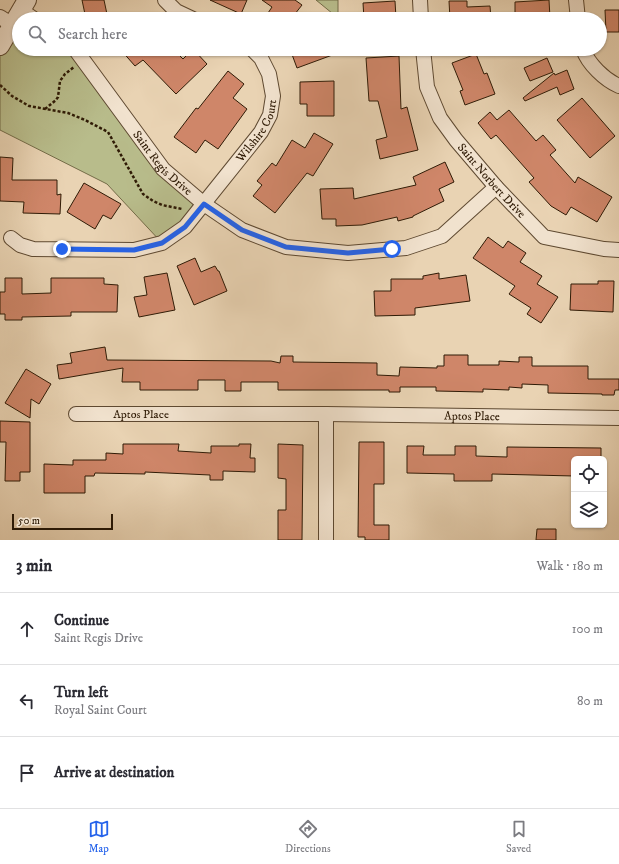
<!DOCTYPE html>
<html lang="en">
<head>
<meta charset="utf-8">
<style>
  :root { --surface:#fff; --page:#f2f2f3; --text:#2b2b33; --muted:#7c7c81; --line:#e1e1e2; --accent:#2563eb }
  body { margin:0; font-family:"IM FELL DW Pica",serif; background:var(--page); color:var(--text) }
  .controls { position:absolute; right:12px; bottom:12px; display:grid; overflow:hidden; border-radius:6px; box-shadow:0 1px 3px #0004 }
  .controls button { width:36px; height:36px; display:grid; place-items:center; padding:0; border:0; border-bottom:1px solid var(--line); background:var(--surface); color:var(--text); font:20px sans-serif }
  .scale { position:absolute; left:12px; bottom:10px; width:101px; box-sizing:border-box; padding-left:4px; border:2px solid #2f1b06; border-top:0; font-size:11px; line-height:14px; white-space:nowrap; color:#2f1b06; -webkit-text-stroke:3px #f1e2ce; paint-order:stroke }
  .stop { position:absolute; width:12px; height:12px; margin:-9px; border:3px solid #2563eb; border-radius:50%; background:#fff }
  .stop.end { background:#2563eb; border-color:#fff; box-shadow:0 1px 4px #0008 }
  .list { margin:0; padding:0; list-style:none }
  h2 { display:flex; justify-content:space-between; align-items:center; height:52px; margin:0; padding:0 16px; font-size:17px }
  h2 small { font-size:13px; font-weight:400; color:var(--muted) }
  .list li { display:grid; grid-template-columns:26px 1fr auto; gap:12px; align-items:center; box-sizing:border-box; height:72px; padding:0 16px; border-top:1px solid var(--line) }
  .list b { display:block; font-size:15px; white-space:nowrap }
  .list p { margin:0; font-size:13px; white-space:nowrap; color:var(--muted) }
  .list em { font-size:13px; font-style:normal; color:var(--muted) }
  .icon { flex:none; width:22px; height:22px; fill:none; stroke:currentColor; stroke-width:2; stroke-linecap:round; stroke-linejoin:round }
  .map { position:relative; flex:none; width:619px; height:540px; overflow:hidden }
  .search { position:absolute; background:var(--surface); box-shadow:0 1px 3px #0004; left:12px; right:12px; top:12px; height:44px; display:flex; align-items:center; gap:10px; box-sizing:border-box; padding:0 14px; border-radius:22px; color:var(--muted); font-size:15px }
  .sheet { height:268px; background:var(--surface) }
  nav { display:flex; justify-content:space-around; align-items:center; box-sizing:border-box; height:56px; border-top:1px solid var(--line); background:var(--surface); font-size:11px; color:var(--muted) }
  nav a { display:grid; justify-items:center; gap:2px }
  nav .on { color:var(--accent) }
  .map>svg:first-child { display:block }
  .green { fill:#b8bc8b; stroke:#746c48 }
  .building { fill:#cf8669; stroke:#2f1b06 }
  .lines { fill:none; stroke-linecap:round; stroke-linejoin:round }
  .minor-casing { stroke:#5e4931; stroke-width:16 }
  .tertiary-casing { stroke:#5e4931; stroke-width:20 }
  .path { stroke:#2f1b06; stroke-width:2.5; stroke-dasharray:3 2; stroke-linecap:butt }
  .minor { stroke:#f1e2ce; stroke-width:14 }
  .tertiary { stroke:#f1e2ce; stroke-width:18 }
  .route { stroke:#2563eb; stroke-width:5 }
  .labels { text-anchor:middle; stroke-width:4; stroke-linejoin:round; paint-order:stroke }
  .street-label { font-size:12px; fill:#2f1b06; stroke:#f1e2ce }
</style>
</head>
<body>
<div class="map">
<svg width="619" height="540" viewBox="0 0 619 540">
  <rect width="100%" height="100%" fill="#e9d3b3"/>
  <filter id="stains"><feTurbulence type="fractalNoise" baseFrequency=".005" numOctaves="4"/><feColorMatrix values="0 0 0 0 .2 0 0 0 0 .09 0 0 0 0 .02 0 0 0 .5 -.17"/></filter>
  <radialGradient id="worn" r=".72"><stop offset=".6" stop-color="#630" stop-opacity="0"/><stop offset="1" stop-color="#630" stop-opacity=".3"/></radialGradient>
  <g class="green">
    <polygon points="317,0 338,0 338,18 316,0"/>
    <polygon points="19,19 19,49 75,49 163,169 204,204 162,243 107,184 0,130 0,46"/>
  </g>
  <g class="building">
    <polygon points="82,0 104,0 108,19 86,19"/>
    <polygon points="210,0 247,0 241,14"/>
    <polygon points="262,0 295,0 302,5 291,19 264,19 272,7"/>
    <polygon points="549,0 550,18 515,19 515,2"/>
    <polygon points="395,1 396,18 364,19 363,3"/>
    <polygon points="449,1 467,1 467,7 490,6 491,19 450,19"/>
    <polygon points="605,10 619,10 619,32 606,32"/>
    <polygon points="120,49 173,49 183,59 193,49 207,64 176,94 143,60 135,66"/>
    <polygon points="290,49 346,49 346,50 297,68"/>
    <polygon points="476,54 484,74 487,73 495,94 465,105 460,91 463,90 452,63"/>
    <polygon points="399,56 401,109 407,107 418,150 380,159 376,140 387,137 378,101 369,101 366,58"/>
    <polygon points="547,58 553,72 530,81 524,68"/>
    <polygon points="567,70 574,89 560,95 557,87 525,101 523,98 554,73 555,75"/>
    <polygon points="228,71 244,84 233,98 247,109 218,149 205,140 196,153 174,137 196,108 198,109"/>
    <polygon points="334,81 334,116 307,116 307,104 300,104 300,82"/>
    <polygon points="582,98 615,136 590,158 557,120"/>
    <polygon points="509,110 536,141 543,135 556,150 550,155 575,183 578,177 612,197 597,222 571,207 566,215 551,206 529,182 534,178 496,135 491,139 478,123 490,112 497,120"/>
    <polygon points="314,133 333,144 313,176 307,173 275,213 253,196 262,185 257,181 272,163 276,166 292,140 305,148"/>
    <polygon points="0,157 13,158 12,180 57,180 57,195 61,194 60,214 23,213 24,202 0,201"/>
    <polygon points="445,162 454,182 439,189 444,201 413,216 413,217 398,221 397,217 362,225 336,226 336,219 322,219 320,189 353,188 354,199 416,185 413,177"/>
    <polygon points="84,183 121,204 111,219 103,215 95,229 67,212"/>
    <polygon points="488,237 503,248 508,241 526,253 520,262 542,276 537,284 558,297 541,323 527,314 531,308 509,294 515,286 473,258"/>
    <polygon points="195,258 201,272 215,266 218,271 219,271 227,291 194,305 177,266"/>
    <polygon points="167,273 175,310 139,317 134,297 147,295 144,277"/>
    <polygon points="439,273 439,279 466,275 470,301 415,308 415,315 375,316 374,291 391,291 391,279 423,279 423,276"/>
    <polygon points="5,278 22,278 22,294 51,293 51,278 104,278 104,284 118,285 117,312 71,312 71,316 22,317 22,320 5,320 5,314 0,314 0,292 5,292"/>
    <polygon points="598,281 614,281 613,312 570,310 571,284 598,284"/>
    <polygon points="105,347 107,360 271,361 280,363 281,356 293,356 293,362 377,363 377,375 399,376 400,367 437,368 437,366 444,366 444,355 468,355 468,365 499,365 499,361 519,362 519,357 532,357 532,366 588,366 588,379 619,379 619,390 615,390 614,395 602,395 602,394 548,393 548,385 522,384 522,388 509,387 509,390 483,389 483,392 436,391 436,387 400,387 400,392 389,392 389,390 278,390 278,382 241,382 241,391 225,391 225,380 198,380 198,390 140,390 140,382 122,382 123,368 59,379 57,365 72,363 70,353"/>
    <polygon points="26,369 51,384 39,404 31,399 30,418 5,403"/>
    <polygon points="0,421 30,422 30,472 20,472 20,481 5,481 6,442 0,442"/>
    <polygon points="359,442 384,442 384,484 374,484 374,525 389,525 389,540 365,540 365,537 358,537"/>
    <polygon points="123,444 179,444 178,451 211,453 211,446 239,446 239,444 251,444 250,458 255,458 255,472 223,471 223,480 210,480 210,475 145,472 145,474 95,473 94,476 85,476 85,493 44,493 44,464 73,465 73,460 106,460 106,453 123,454"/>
    <polygon points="278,444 303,445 302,540 278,540 278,510 286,510 286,479 278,478"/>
    <polygon points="407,446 424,446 423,455 455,455 455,446 476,446 476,456 507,457 507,447 601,448 601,459 574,459 574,476 492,474 492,481 454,481 454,474 407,473"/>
    <polygon points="537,529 556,529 556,540 536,540"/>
  </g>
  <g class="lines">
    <defs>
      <g id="minor">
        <polyline points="165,0 176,11 193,19"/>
        <polyline points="420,0 421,19"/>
        <polyline points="576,0 578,19"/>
        <polyline points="21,10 34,19"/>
        <polyline points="0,17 13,25"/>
        <path id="s1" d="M75 49 163 169 204 204 242 230 286 247 348 253 406 248 442 236 496 187"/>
        <path id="s2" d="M423 49 427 87 440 118 456 140 496 187 544 237 604 249 619 250"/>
        <path d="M583 49C588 64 605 80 619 86"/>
        <path id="s3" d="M11 238 20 245 33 249 134 250 162 243 185 227 261 132 270 115 273 96 269 74 261 58 252 49"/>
        <path id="s4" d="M76 414H326L619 418"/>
        <polyline points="326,414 326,540"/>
      </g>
      <polyline id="tertiary" points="0,46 27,0"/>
    </defs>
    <use href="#minor" class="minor-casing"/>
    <use href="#tertiary" class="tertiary-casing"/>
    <g class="path">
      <polyline points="0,85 12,96 29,106 68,113 85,120 108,132 143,194 153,201 162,205 182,209"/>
      <polyline points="45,109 56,100 58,97 60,81 65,74 74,67"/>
    </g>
    <use href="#minor" class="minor"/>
    <use href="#tertiary" class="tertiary"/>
  </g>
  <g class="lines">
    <polyline class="route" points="62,249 134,250 162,243 185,227 204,204 242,230 286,247 348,253 392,249"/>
  </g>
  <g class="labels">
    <g class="street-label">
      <text dy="4" stroke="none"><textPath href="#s3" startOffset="304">Wilshire Court</textPath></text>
      <text dy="4" stroke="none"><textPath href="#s1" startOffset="144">Saint Regis Drive</textPath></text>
      <text dy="4" stroke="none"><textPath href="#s2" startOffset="153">Saint Norbert Drive</textPath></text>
      <text dy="4" stroke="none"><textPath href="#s4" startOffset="65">Aptos Place</textPath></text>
      <text dy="4" stroke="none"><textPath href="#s4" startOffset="396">Aptos Place</textPath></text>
    </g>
  </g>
  <rect width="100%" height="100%" filter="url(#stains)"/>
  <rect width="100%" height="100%" fill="url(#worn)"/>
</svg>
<div class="controls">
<button><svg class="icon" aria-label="locate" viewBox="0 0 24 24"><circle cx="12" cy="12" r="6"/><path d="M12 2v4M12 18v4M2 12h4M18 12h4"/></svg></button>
<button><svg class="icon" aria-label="layers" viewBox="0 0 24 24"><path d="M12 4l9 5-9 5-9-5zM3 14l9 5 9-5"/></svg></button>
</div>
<div class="scale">50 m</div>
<div class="stop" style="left:392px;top:249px"></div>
<div class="stop end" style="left:62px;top:249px"></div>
<div class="search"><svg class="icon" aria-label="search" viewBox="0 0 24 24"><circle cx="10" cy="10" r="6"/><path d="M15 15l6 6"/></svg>Search here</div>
</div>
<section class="sheet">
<h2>3 min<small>Walk · 180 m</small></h2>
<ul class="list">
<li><svg class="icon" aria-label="ahead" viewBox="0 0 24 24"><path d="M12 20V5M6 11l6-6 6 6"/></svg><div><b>Continue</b><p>Saint Regis Drive</p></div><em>100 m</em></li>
<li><svg class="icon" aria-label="left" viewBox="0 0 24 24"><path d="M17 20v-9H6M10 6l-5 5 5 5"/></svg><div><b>Turn left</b><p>Royal Saint Court</p></div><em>80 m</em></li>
<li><svg class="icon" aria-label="arrive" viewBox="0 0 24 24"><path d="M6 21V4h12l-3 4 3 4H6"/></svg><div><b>Arrive at destination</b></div></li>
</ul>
</section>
<nav>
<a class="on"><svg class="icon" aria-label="map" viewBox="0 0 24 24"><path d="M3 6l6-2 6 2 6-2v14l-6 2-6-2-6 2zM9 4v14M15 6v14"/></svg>Map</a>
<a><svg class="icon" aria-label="directions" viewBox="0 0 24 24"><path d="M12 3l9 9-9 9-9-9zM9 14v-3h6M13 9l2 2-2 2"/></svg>Directions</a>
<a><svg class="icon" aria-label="saved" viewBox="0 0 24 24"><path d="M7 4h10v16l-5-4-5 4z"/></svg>Saved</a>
</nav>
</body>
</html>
